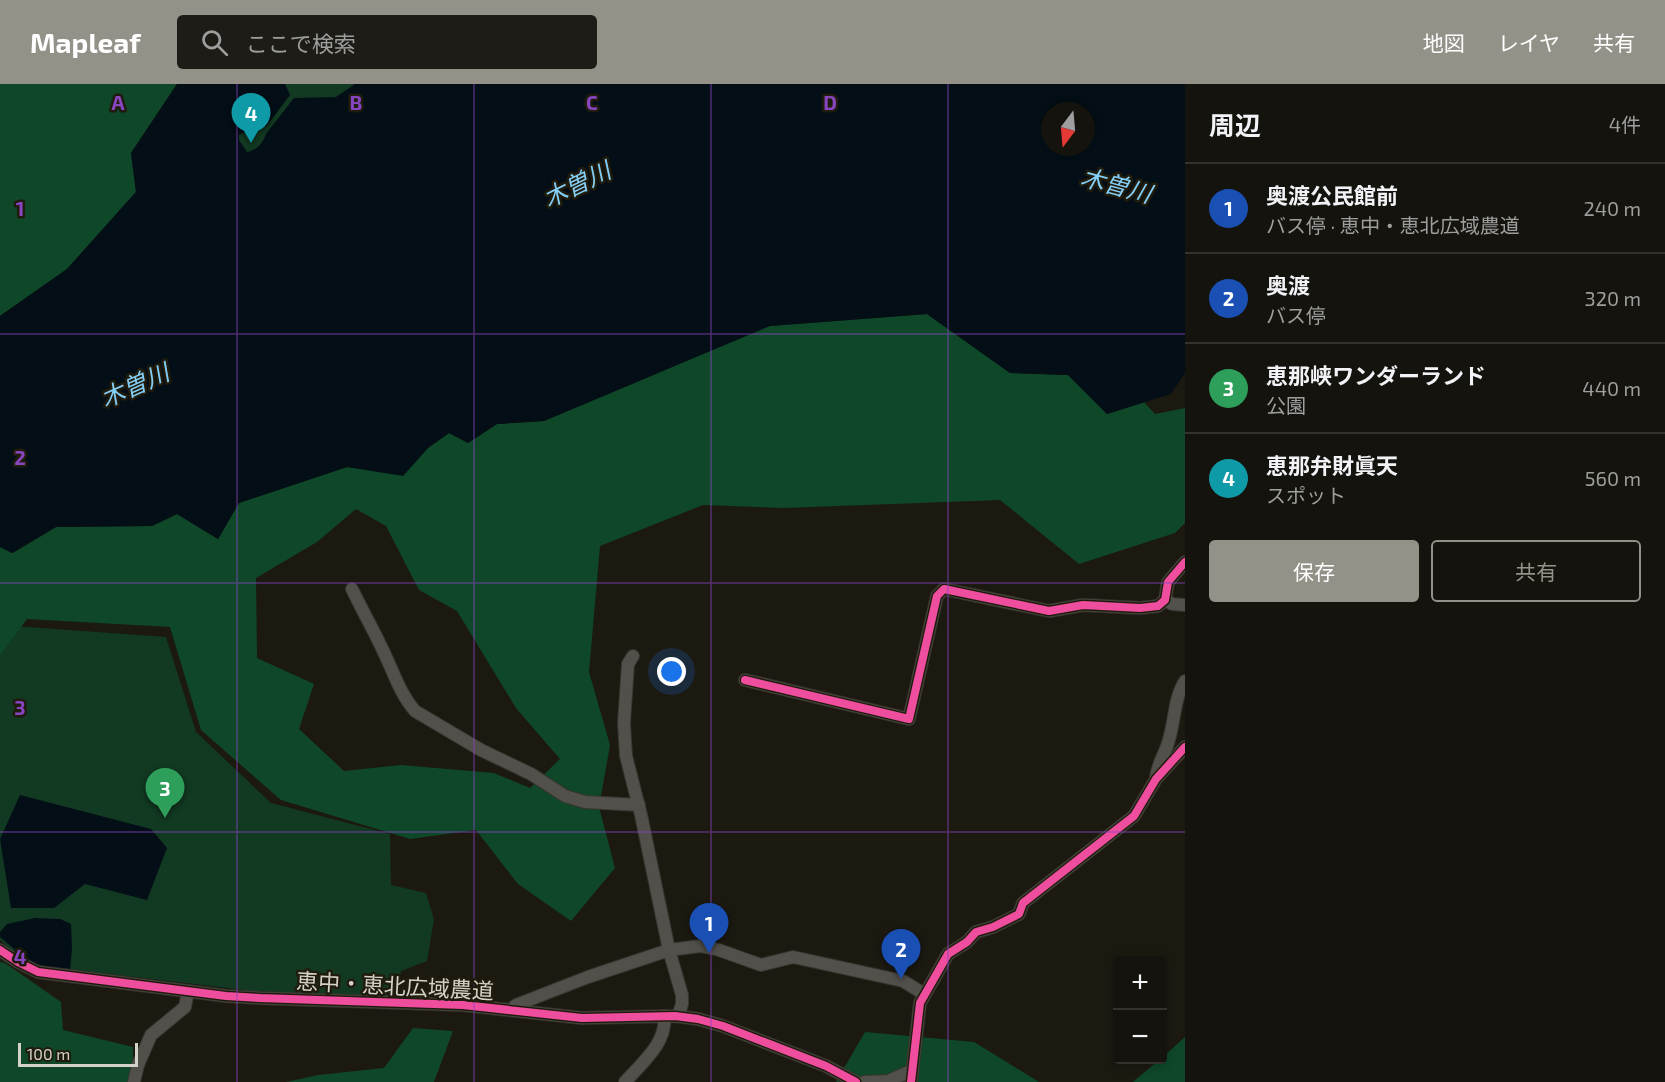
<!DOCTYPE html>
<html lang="ja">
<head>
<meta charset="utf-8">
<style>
  :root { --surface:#15130d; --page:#1e1c16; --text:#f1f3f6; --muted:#9d9e9d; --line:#34322e; --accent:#949188 }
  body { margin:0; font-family:"Exo 2","Noto Sans JP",sans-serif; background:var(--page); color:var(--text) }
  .controls { position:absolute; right:18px; bottom:18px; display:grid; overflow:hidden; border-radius:6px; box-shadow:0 3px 9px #0003 }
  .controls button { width:54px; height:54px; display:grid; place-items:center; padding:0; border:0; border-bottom:2px solid var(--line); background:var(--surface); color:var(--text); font:30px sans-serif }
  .compass { position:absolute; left:1041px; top:18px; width:54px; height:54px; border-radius:50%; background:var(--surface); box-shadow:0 3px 9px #0003; rotate:196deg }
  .scale { position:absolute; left:18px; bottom:15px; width:120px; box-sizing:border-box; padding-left:6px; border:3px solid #d4d2c8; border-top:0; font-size:16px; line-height:21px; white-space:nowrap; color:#d4d2c8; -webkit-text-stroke:4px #201c0d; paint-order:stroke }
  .you { position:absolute; left:672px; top:588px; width:21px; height:21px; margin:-15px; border:4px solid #fff; border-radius:50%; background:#1a73e8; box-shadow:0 0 0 9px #1a73e833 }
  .badge { display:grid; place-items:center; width:39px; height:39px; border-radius:50%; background:var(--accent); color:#fff; font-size:20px; font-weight:700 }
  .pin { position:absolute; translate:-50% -50px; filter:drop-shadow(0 2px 3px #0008) }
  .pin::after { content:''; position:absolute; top:32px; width:21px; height:18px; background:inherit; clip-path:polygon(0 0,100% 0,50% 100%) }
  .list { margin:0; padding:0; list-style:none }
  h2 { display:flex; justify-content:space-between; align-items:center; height:78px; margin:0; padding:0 24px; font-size:26px }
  h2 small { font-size:20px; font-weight:400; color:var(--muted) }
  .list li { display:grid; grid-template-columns:39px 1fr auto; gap:18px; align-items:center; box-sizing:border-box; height:90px; padding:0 24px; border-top:2px solid var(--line) }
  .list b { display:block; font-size:22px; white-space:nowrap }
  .list p { margin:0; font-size:20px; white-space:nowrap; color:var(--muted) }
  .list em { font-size:20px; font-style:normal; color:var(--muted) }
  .actions { display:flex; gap:12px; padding:18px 24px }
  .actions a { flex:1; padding:14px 0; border:2px solid var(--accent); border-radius:6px; text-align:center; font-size:21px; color:var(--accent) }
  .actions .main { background:var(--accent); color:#fff }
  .icon { flex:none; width:33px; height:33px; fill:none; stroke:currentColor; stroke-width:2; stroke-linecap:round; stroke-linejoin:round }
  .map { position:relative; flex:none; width:1185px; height:998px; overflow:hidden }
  header { display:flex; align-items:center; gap:36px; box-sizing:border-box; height:84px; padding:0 30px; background:var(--accent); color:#fff }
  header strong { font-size:28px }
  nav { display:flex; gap:33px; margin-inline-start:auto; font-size:21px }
  .search { width:420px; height:54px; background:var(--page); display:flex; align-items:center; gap:15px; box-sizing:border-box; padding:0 21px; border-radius:6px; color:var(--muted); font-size:22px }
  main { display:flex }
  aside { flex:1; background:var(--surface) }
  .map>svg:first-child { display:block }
  .green { fill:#123a22 }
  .forest { fill:#0e4829; fill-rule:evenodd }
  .water { fill:#030e16; fill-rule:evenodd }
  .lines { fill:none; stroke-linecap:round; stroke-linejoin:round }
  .minor-casing { stroke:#37352f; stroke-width:14 }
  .minor { stroke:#52504a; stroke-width:12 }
  .cycleway-casing { stroke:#201c0d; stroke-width:11 }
  .cycleway { stroke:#ef4d9e; stroke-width:8 }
  .grid { fill:none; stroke:#8845c0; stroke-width:1.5; stroke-opacity:0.55 }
  .labels { text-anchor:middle; stroke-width:5; stroke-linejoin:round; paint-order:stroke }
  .street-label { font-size:22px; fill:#d4d2c8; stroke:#201c0d }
  .water-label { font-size:24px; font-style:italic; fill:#84cff7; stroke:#201c0d }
  .grid-label { font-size:20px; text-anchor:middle; font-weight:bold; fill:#8845c0; stroke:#201c0d; stroke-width:5; stroke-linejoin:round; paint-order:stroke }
</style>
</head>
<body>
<header>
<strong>Mapleaf</strong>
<div class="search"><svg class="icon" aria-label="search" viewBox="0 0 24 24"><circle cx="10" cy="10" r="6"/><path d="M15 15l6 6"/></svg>ここで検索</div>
<nav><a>地図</a><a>レイヤ</a><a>共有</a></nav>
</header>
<main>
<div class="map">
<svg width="1185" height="998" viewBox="0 0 1185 998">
  <rect width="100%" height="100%" fill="#1c1911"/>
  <g class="green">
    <polygon points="272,0 407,0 246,88 225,51"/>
    <polygon points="0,541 166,553 196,648 271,719 390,750 391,801 426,809 434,835 427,877 401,887 399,913 253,907 34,881 20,874 0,856"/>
  </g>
  <g class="forest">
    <polygon points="0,0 177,0 131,69 136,108 67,185 0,232"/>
    <path d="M927 230 1010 289 1068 291 1107 330 1144 318 1155 330 1185 324V439L1175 449 1079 480 1000 416 784 424 703 421 600 462 589 588 610 661 599 723 615 784 571 837 518 800 476 746 410 755 281 716 201 646 170 543 27 535 0 571V463L13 469 56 443 152 442 177 430 218 455 239 419 347 383 403 391 428 364 449 349 468 359 497 340 544 337 769 242ZM356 425 386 442 419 506 457 527 516 624 560 675 530 704 494 689 401 681 344 687 299 645 314 600 257 574 256 494 317 458Z"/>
    <polygon points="0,878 5,879 61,918 63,946 133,963 133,998 0,998"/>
    <polygon points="413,944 453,947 434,998 286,998 318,991 384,984"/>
    <polygon points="865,948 974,958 1039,998 836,998"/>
    <polygon points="1185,953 1185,998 1133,998 1159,976 1162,976 1163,973"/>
  </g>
  <g class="water">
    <path d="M177 0H285L290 11 266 43 260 42 254 48 249 50 246 48 239 51V56L247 68C257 66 263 59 266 50L294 14 336 13 355 0H1185V289L1171 310 1107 330 1068 291 1010 289 927 230 770 242 544 337 497 340 468 359 449 349 428 364 403 392 347 383 239 419 218 455 177 430 152 442 56 443 12 469 0 463V232L67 185 136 108 131 69ZM1050 27H1086V63H1050Z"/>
    <polygon points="20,711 151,745 167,764 147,816 85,800 54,824 11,824 0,755"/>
    <polygon points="35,834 60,835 71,840 72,864 70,888 34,882 0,853 0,848 7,840"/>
  </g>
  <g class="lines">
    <defs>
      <g id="minor">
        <path d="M352 505C363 528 376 550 386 573 395 592 401 611 415 627L481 666 531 690 565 712 585 718 639 721"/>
        <polyline points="1165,516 1172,520 1185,521"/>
        <polyline points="633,572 628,580 624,639 626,672 641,731 669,866 682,911 682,920 678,932"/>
        <polyline points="745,596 909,635 937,512 944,505 1049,527 1083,521 1140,524 1158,522 1165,516 1168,498 1185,478"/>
        <path d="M1156 694C1157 682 1163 673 1167 662 1175 641 1173 616 1185 597"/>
        <polyline points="0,866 18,878 38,888 226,912 260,914 463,921 582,934 675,932 698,935 723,942 826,982 856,998"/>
        <polyline points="511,926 516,921 588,893 669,866 700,862 719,866 761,881 793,873 903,897 924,910"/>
        <polyline points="134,998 138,981 151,951 185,923 188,907"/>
        <path d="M625 998C641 980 668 958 664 932"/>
        <polyline points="864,998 888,997 911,987"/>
        <polyline points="911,998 920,919 948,870 967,858 976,848 993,843 1019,830 1023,819 1134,732 1156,695 1185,663"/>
      </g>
    </defs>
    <use href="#minor" class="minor-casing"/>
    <use href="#minor" class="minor"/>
    <defs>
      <g id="cycleway">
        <polyline points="745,596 909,635 937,512 944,505 1049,527 1083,521 1140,524 1158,522 1165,516 1168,498 1185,478"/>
        <polyline points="0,866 18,878 38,888 226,912 260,914 463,921 582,934 675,932 698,935 723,942 826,982 856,998"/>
        <polyline points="911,998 920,919 948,870 967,858 976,848 993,843 1019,830 1023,819 1134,732 1156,695 1185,663"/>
      </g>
    </defs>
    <use href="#cycleway" class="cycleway-casing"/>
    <use href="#cycleway" class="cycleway"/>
  </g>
  <path class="grid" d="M237 0V998M474 0V998M711 0V998M948 0V998M0 250H1185M0 499H1185M0 748H1185"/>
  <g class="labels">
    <g class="street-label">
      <text transform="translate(395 902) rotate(3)" y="8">恵中・恵北広域農道</text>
    </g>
    <g class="water-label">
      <text transform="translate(577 101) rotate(-26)" y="8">木曽川</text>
      <text transform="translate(1116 102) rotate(15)" y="8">木曽川</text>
      <text transform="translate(135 302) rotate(-24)" y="8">木曽川</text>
    </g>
  </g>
  <g class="grid-label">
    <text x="118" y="26">A</text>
    <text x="356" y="26">B</text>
    <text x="592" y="26">C</text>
    <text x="830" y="26">D</text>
    <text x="20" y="132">1</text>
    <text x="20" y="381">2</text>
    <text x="20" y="631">3</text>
    <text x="20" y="880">4</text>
  </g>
</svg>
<div class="controls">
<button>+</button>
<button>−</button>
</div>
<svg class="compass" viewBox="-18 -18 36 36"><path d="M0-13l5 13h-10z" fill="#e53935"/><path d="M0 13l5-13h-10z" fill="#9d9e9d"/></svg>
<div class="scale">100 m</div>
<div class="you"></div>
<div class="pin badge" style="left:709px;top:869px;background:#1a4fb4">1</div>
<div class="pin badge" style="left:901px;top:895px;background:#1a4fb4">2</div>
<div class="pin badge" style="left:165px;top:734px;background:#2e9e5b">3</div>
<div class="pin badge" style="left:251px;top:59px;background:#0f9aa8">4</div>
</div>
<aside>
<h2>周辺<small>4件</small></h2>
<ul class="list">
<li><span class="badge" style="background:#1a4fb4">1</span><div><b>奥渡公民館前</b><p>バス停 · 恵中・恵北広域農道</p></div><em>240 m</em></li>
<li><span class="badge" style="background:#1a4fb4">2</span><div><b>奥渡</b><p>バス停</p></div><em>320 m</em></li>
<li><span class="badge" style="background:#2e9e5b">3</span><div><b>恵那峡ワンダーランド</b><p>公園</p></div><em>440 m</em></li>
<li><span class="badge" style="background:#0f9aa8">4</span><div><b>恵那弁財眞天</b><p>スポット</p></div><em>560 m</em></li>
</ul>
<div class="actions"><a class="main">保存</a><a>共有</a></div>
</aside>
</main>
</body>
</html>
